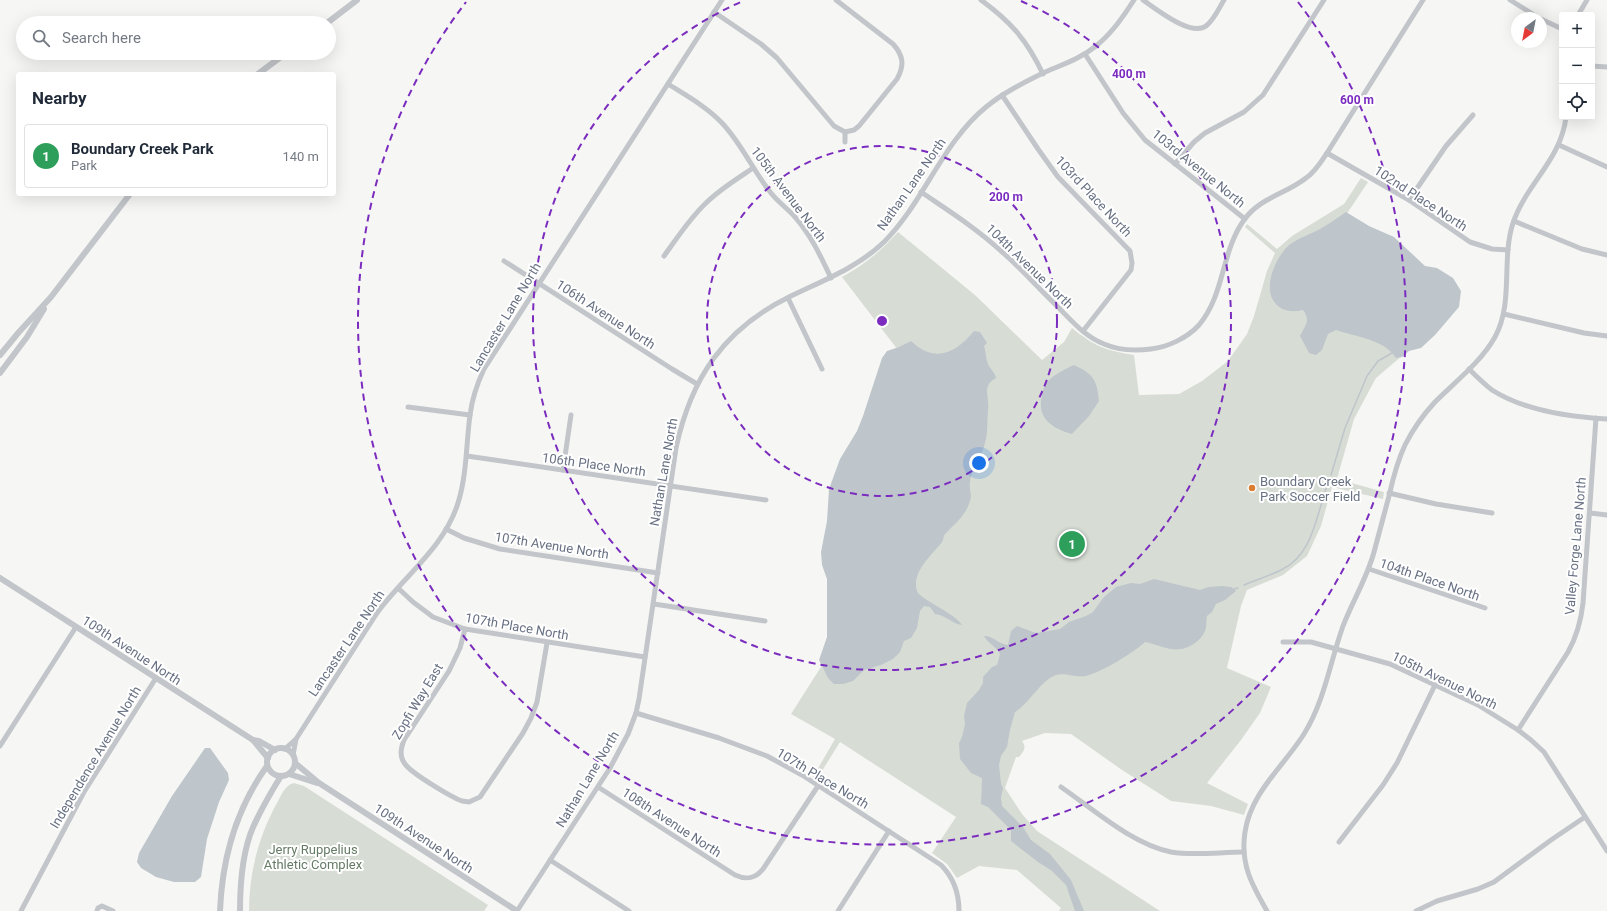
<!DOCTYPE html>
<html lang="en">
<head>
<meta charset="utf-8">
<style>
  :root { --surface:#fff; --page:#f6f6f7; --text:#1f2937; --muted:#747a83; --line:#e0e1e3; --accent:#d97e32 }
  body { margin:0; font-family:Roboto,sans-serif; background:var(--page); color:var(--text) }
  .controls { position:absolute; right:12px; top:12px; display:grid; overflow:hidden; border-radius:4px; box-shadow:0 4px 16px #0002 }
  .controls button { width:36px; height:36px; display:grid; place-items:center; padding:0; border:0; border-bottom:1px solid var(--line); background:var(--surface); color:var(--text); font:20px sans-serif }
  .compass { position:absolute; left:1511px; top:12px; width:36px; height:36px; border-radius:50%; background:var(--surface); box-shadow:0 4px 16px #0002; rotate:212deg }
  .you { position:absolute; left:979px; top:463px; width:14px; height:14px; margin:-10px; border:3px solid #fff; border-radius:50%; background:#1a73e8; box-shadow:0 0 0 6px #1a73e833 }
  .badge { display:grid; place-items:center; width:26px; height:26px; border-radius:50%; background:var(--accent); color:#fff; font-size:13px; font-weight:700 }
  .pin { position:absolute; translate:-50% -50%; border:2px solid #fff; box-shadow:0 1px 4px #0006 }
  .list { margin:0; padding:0; list-style:none }
  h2 { display:flex; justify-content:space-between; align-items:center; height:52px; margin:0; padding:0 16px; font-size:17px }
  h2 small { font-size:13px; font-weight:400; color:var(--muted) }
  .list li { display:grid; grid-template-columns:26px 1fr auto; gap:12px; align-items:center; box-sizing:border-box; height:64px; margin:0 8px 8px; padding:0 8px; border:1px solid var(--line); border-radius:4px }
  .list b { display:block; font-size:15px; white-space:nowrap }
  .list p { margin:0; font-size:13px; white-space:nowrap; color:var(--muted) }
  .list em { font-size:13px; font-style:normal; color:var(--muted) }
  .icon { flex:none; width:22px; height:22px; fill:none; stroke:currentColor; stroke-width:2; stroke-linecap:round; stroke-linejoin:round }
  .map { position:relative; flex:none; width:1607px; height:911px; overflow:hidden }
  .search { position:absolute; background:var(--surface); box-shadow:0 4px 16px #0002; left:16px; top:16px; width:320px; height:44px; display:flex; align-items:center; gap:10px; box-sizing:border-box; padding:0 14px; border-radius:22px; color:var(--muted); font-size:15px }
  .panel { position:absolute; background:var(--surface); box-shadow:0 4px 16px #0002; left:16px; top:72px; width:320px; height:124px; border-radius:4px }
  .map>svg:first-child { display:block }
  .green { fill:#d7ddd5 }
  .water { fill:#bec5cb }
  .lines { fill:none; stroke-linecap:round; stroke-linejoin:round }
  .stream { stroke:#bec5cb; stroke-width:1.5 }
  .minor { stroke:#c2c5c9; stroke-width:5 }
  .tertiary { stroke:#c2c5c9; stroke-width:6 }
  .ring { fill:none; stroke:#7b2cbf; stroke-width:2; stroke-dasharray:7 5 }
  .poi-dot { fill:#d97e32; stroke:#fff; stroke-width:1.5 }
  .labels { text-anchor:middle; stroke-width:4; stroke-linejoin:round; paint-order:stroke }
  .street-label { font-size:13px; fill:#687183; stroke:#fff }
  .poi-label { font-size:13px; fill:#687183; stroke:#fff; text-anchor:start }
  .park-label { font-size:13px; fill:#667b66; stroke:#fff }
  .centre { fill:#7b2cbf; stroke:#fff; stroke-width:2 }
  .ring-label { font-size:12px; text-anchor:middle; font-weight:bold; fill:#7b2cbf; stroke:#fff; stroke-width:4; stroke-linejoin:round; paint-order:stroke }
</style>
</head>
<body>
<div class="map">
<svg width="1607" height="911" viewBox="0 0 1607 911">
  <rect width="100%" height="100%" fill="#f6f7f4"/>
  <g class="green">
    <path d="M1361 178 1368 182 1346 215 1409 350 1376 378 1354 419 1337 479 1384 492 1383 499 1332 487 1321 526 1307 556 1283 575 1247 590 1241 606 1227 668 1271 687 1260 713 1241 740 1207 783 1248 804 1244 815 1211 806 1171 801 1122 770 1071 734 1045 733 1022 741C1027 748 1024 751 1019 757H1016L1005 788 1022 814 1037 831 1160 911H1059L1061 908 1017 870 979 866 957 878 947 864 932 853 956 817 840 742 817 779 813 777 835 739 791 714 826 659 904 358 842 277C865 264 880 252 898 232L975 295 1042 360 1064 342 1072 328C1096 347 1104 350 1134 355L1139 395 1179 394 1202 381 1228 361 1247 334 1254 316 1267 271 1275 253 1245 227 1247 224 1277 249 1292 236 1344 204Z"/>
    <path d="M294 783 304 786 488 905 484 911H249C249 872 259 835 278 801 282 794 285 785 294 783Z"/>
  </g>
  <g class="water">
    <path d="M1346 212 1369 226 1394 237 1425 266 1437 268 1453 278 1461 291 1459 307 1435 335 1421 348 1409 351 1402 357 1396 358C1384 339 1356 337 1336 330L1328 334 1322 350 1316 355 1309 353 1300 336C1305 325 1311 321 1303 310 1290 313 1280 311 1273 300 1263 284 1278 252 1292 243 1301 237 1311 234 1320 229 1329 224 1337 218 1346 212Z"/>
    <path d="M974 331 980 332 987 343 984 346C986 352 986 361 989 366 992 371 995 373 996 378 981 386 990 397 988 410 987 421 988 434 985 443 982 457 971 468 970 482 969 487 971 493 971 497 968 513 956 523 945 534 943 536 944 539 942 542 932 555 911 572 917 591 919 599 955 613 962 625 952 624 946 615 935 614L930 607 924 606 920 611 917 628 911 638 904 641 900 652 893 659 881 665 864 670 853 681 843 684H834L828 678 819 660 827 637V579L822 565 821 552 827 521 829 489 840 459 857 431 863 416 882 358 887 351 899 347 911 341C935 364 956 353 974 331Z"/>
    <path d="M1074 365C1093 374 1097 379 1099 401L1089 416 1072 434C1053 429 1036 418 1042 396 1043 391 1044 385 1048 381 1055 374 1065 369 1074 365Z"/>
    <path d="M1154 579 1200 590 1208 587 1222 586 1231 587 1236 591 1225 600 1216 604 1212 612 1207 616C1206 621 1207 627 1205 631 1203 636 1199 640 1195 643 1176 656 1165 646 1145 642 1133 653 1102 672 1086 676 1077 678 1065 672 1056 675 1040 681 1030 703 1015 712L1010 730 1007 747 1001 756 999 765 1001 784 1003 788 1001 798 1002 806 1023 827 1031 840 1050 854 1063 870 1071 880 1084 911H1075L1066 885 1052 871 1038 862 1011 841V830L988 807 981 804 982 778 971 773 960 759 959 743 962 737 965 724 964 716 967 703 979 690 983 683V677L992 667 997 665 1000 654C996 646 988 644 984 636 994 636 998 644 1008 645L1011 631 1017 626 1036 633 1060 629 1069 622 1086 616 1093 612 1103 598 1116 587 1131 583 1140 584Z"/>
    <polygon points="205,748 210,748 228,773 229,780 219,802 207,839 201,877 195,882 174,882 156,877 141,868 137,862 139,853 172,796"/>
  </g>
  <g class="lines">
    <g class="stream">
      <polyline points="1331,475 1345,428 1367,376 1378,361 1392,353"/>
      <path d="M1244 585C1256 580 1269 576 1281 570 1313 555 1316 516 1327 486"/>
      <polyline points="1234,589 1238,588"/>
    </g>
    <g class="minor">
      <path d="M836 0 893 44C903 55 905 65 897 79L859 126 854 130 845 132"/>
      <path d="M981 0C1011 22 1027 40 1043 74"/>
      <path d="M1143 0C1156 9 1191 37 1206 26 1214 20 1219 8 1224 0"/>
      <polyline points="1510,0 1539,18"/>
      <polyline points="714,12 761,44 777,58 834,126 845,132 845,142"/>
      <polyline points="1578,15 1587,0"/>
      <polyline points="1541,19 1562,29"/>
      <polyline points="1085,54 1123,113 1145,140 1245,219"/>
      <polyline points="1592,66 1607,67"/>
      <path d="M668 84C687 96 707 107 722 123 742 144 753 171 771 193 778 202 788 209 795 217 811 235 821 257 831 278"/>
      <polyline points="1002,95 1038,149 1058,177 1130,251 1132,263 1131,270 1083,331"/>
      <polyline points="1559,145 1607,167"/>
      <polyline points="1327,153 1409,200 1470,242 1492,249 1508,250"/>
      <polyline points="1175,164 1194,142 1205,133 1244,112 1263,95 1324,0"/>
      <path d="M921 192C949 211 976 228 1001 251 1021 268 1038 288 1057 306 1071 320 1085 337 1104 344 1118 350 1136 351 1151 349 1168 347 1187 338 1199 325 1225 294 1221 252 1244 220 1259 198 1286 194 1306 178 1315 172 1321 162 1327 153L1423 0"/>
      <polyline points="1409,200 1446,146 1473,115"/>
      <polyline points="1514,221 1582,249 1607,255"/>
      <path d="M664 256C677 238 690 218 706 203 720 189 737 179 753 168"/>
      <polyline points="504,261 672,369 697,384"/>
      <polyline points="788,298 822,369"/>
      <polyline points="1504,314 1584,333 1607,336"/>
      <path d="M1469 369C1476 376 1484 384 1492 390 1525 411 1568 417 1607 419"/>
      <polyline points="408,407 470,415"/>
      <polyline points="467,456 766,500"/>
      <polyline points="563,470 571,415"/>
      <polyline points="1389,493 1436,504 1492,513"/>
      <polyline points="1590,513 1607,515"/>
      <polyline points="446,529 464,538 500,549 658,573"/>
      <polyline points="1369,569 1485,608"/>
      <polyline points="398,588 413,602 433,617 465,629 645,657"/>
      <polyline points="654,604 765,621"/>
      <path d="M465 629 460 648 449 671 404 740C401 748 399 756 405 764 411 773 451 797 462 801L469 802 480 797 523 733 531 718 537 702 547 643"/>
      <polyline points="1283,642 1311,642 1390,664 1478,705 1518,730 1531,740 1544,752 1607,851"/>
      <path d="M636 713 719 738 767 756 802 775 941 865C954 878 959 893 959 911"/>
      <path d="M1518 730 1568 652C1577 636 1581 621 1583 603L1596 418"/>
      <path d="M296 739 377 613C404 576 444 548 458 503 467 474 466 445 470 415 472 399 477 384 484 369L722 0"/>
      <polyline points="0,746 76,627"/>
      <polyline points="285,749 296,739 293,755"/>
      <path d="M598 787 735 875C746 880 755 879 763 869L818 786"/>
      <path d="M1061 787C1093 809 1132 844 1171 852 1194 856 1220 852 1244 852"/>
      <polyline points="1339,842 1383,785 1397,763 1435,685"/>
      <polyline points="550,860 629,911"/>
      <polyline points="21,911 84,792 156,678"/>
      <polyline points="97,911 98,908 102,906 113,911"/>
      <path d="M517 911 610 768 628 734 636 713 639 699 676 448C691 378 724 329 789 297 822 281 857 268 884 242 924 202 942 143 986 107 1003 93 1023 83 1043 73 1061 65 1080 59 1096 46 1112 33 1123 17 1134 0"/>
      <polyline points="838,911 889,831"/>
      <path d="M1267 911C1252 885 1240 864 1245 832 1251 792 1284 766 1304 734 1325 700 1330 662 1343 626 1353 600 1367 578 1374 552 1379 533 1384 515 1389 496 1393 478 1397 462 1405 445 1413 429 1423 415 1435 402 1456 381 1481 362 1495 337 1514 302 1501 260 1513 223 1526 184 1561 160 1566 117"/>
      <polyline points="1416,911 1437,901 1478,889 1494,882 1551,840 1585,817"/>
    </g>
    <g class="tertiary">
      <polyline points="327,23 357,0"/>
      <polyline points="258,74 286,53"/>
      <polyline points="0,355 19,332 51,297 130,194"/>
      <polyline points="0,373 27,337 44,309"/>
      <polyline points="0,578 253,740 268,758"/>
      <polyline points="253,740 259,741 275,750"/>
      <circle cx="281" cy="762" r="14"/>
      <polyline points="295,763 319,783 517,911"/>
      <polyline points="289,774 317,783"/>
      <path d="M220 911C222 859 236 809 267 766"/>
      <path d="M240 911C240 883 242 851 254 825 262 808 271 792 281 776"/>
    </g>
  </g>
  <g class="ring">
    <circle cx="882" cy="321" r="175"/>
    <path d="M1021 1A349 349 0 1 1 743 1"/>
    <path d="M1298 2A524 524 0 1 1 466 2"/>
  </g>
  <circle class="poi-dot" cx="1252" cy="488" r="4"/>
  <g class="labels">
    <g class="street-label">
      <text transform="translate(1199 168) rotate(39)" y="5">103rd Avenue North</text>
      <text transform="translate(911 184) rotate(-55)" y="5">Nathan Lane North</text>
      <text transform="translate(789 194) rotate(53)" y="5">105th Avenue North</text>
      <text transform="translate(1094 196) rotate(47)" y="5">103rd Place North</text>
      <text transform="translate(1421 198) rotate(33)" y="5">102nd Place North</text>
      <text transform="translate(1030 266) rotate(44)" y="5">104th Avenue North</text>
      <text transform="translate(606 314) rotate(33)" y="5">106th Avenue North</text>
      <text transform="translate(505 317) rotate(-59)" y="5">Lancaster Lane North</text>
      <text transform="translate(594 464) rotate(8)" y="5">106th Place North</text>
      <text transform="translate(663 472) rotate(-80)" y="5">Nathan Lane North</text>
      <text transform="translate(552 545) rotate(9)" y="5">107th Avenue North</text>
      <text transform="translate(1575 546) rotate(-85)" y="5">Valley Forge Lane North</text>
      <text transform="translate(1430 579) rotate(19)" y="5">104th Place North</text>
      <text transform="translate(517 626) rotate(10)" y="5">107th Place North</text>
      <text transform="translate(346 643) rotate(-56)" y="5">Lancaster Lane North</text>
      <text transform="translate(132 650) rotate(33)" y="5">109th Avenue North</text>
      <text transform="translate(1445 680) rotate(26)" y="5">105th Avenue North</text>
      <text transform="translate(417 701) rotate(-59)" y="5">Zopfi Way East</text>
      <text transform="translate(95 757) rotate(-59)" y="5">Independence Avenue North</text>
      <text transform="translate(823 778) rotate(31)" y="5">107th Place North</text>
      <text transform="translate(587 779) rotate(-59)" y="5">Nathan Lane North</text>
      <text transform="translate(672 822) rotate(33)" y="5">108th Avenue North</text>
      <text transform="translate(424 838) rotate(33)" y="5">109th Avenue North</text>
    </g>
    <g class="poi-label">
      <text x="1260" y="486">Boundary Creek<tspan x="1260" dy="15">Park Soccer Field</tspan></text>
    </g>
    <g class="park-label">
      <text x="313" y="854">Jerry Ruppelius<tspan x="313" dy="15">Athletic Complex</tspan></text>
    </g>
  </g>
  <circle cx="882" cy="321" r="6" class="centre"/>
  <g class="ring-label">
    <text x="1129" y="78">400 m</text>
    <text x="1357" y="104">600 m</text>
    <text x="1006" y="201">200 m</text>
  </g>
</svg>
<div class="controls">
<button>+</button>
<button>−</button>
<button><svg class="icon" aria-label="locate" viewBox="0 0 24 24"><circle cx="12" cy="12" r="6"/><path d="M12 2v4M12 18v4M2 12h4M18 12h4"/></svg></button>
</div>
<svg class="compass" viewBox="-18 -18 36 36"><path d="M0-13l5 13h-10z" fill="#e53935"/><path d="M0 13l5-13h-10z" fill="#747a83"/></svg>
<div class="you"></div>
<div class="pin badge" style="left:1072px;top:544px;background:#2e9e5b">1</div>
<div class="search"><svg class="icon" aria-label="search" viewBox="0 0 24 24"><circle cx="10" cy="10" r="6"/><path d="M15 15l6 6"/></svg>Search here</div>
<section class="panel">
<h2>Nearby<small></small></h2>
<ul class="list">
<li><span class="badge" style="background:#2e9e5b">1</span><div><b>Boundary Creek Park</b><p>Park</p></div><em>140 m</em></li>
</ul>
</section>
</div>
</body>
</html>
